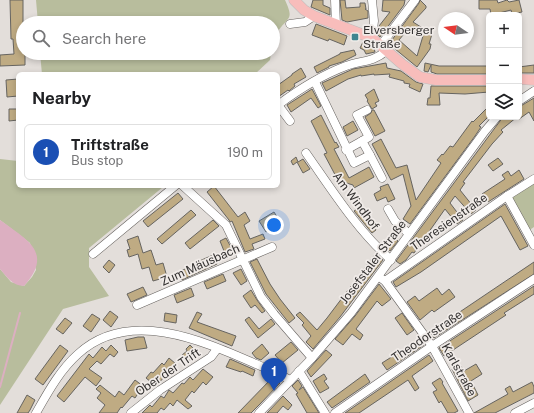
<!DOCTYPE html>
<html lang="en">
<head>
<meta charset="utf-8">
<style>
  :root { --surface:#fff; --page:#f2f2f2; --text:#202124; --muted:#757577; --line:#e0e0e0; --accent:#3e858f }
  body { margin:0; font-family:"Public Sans",sans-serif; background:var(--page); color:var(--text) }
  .controls { position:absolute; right:12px; top:12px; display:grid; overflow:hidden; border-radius:6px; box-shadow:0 2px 6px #0003 }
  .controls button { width:36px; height:36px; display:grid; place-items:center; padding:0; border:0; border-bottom:1px solid var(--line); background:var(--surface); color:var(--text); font:20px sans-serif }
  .compass { position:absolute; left:438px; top:12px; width:36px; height:36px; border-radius:50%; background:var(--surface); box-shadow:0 2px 6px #0003; rotate:283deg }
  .you { position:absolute; left:274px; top:225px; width:14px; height:14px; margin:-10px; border:3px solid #fff; border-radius:50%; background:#1a73e8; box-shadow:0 0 0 6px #1a73e833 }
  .badge { display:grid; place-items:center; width:26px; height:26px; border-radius:50%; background:var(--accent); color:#fff; font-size:13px; font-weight:700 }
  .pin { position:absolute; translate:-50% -33px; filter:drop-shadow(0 1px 2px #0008) }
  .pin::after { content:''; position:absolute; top:21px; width:14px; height:12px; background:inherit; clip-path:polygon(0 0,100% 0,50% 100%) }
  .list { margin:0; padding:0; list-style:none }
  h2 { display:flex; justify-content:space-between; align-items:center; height:52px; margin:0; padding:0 16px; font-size:17px }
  h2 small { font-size:13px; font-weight:400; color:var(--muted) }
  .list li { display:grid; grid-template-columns:26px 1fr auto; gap:12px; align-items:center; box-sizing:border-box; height:56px; margin:0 8px 8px; padding:0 8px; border:1px solid var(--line); border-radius:6px }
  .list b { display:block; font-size:15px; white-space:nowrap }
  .list p { margin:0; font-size:13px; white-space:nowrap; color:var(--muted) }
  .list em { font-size:13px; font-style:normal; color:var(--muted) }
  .icon { flex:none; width:22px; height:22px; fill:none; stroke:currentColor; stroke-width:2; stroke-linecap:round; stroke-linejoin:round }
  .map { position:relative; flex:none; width:534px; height:413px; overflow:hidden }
  .search { position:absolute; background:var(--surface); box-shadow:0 2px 6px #0003; left:16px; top:16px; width:264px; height:44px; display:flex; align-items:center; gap:10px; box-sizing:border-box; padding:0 14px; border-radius:22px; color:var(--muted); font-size:15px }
  .panel { position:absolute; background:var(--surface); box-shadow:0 2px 6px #0003; left:16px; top:72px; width:264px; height:116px; border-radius:6px }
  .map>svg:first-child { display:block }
  .green { fill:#b8bd9d }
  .water { fill:#dcafc1 }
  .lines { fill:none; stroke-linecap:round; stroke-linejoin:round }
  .stream { stroke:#dcafc1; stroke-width:2 }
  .building { fill:#bfab83; stroke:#666460; fill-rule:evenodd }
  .minor-casing { stroke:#66625f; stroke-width:9 }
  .major-casing { stroke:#bebdbd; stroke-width:11 }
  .minor { stroke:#fff; stroke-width:8 }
  .major { stroke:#f8bdbb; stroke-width:10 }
  .poi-dot { fill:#3e858f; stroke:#f0ebe8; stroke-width:1.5 }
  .labels { text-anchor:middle; stroke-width:3.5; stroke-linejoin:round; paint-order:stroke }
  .poi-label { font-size:12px; fill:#333130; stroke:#f0ebe8; text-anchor:start }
  .street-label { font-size:12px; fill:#333130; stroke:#f0ebe8 }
</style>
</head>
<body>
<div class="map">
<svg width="534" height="413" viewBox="0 0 534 413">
  <rect width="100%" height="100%" fill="#e3deda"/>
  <g class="green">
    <path d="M36 0H285C294 20 289 16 278 31 275 34 274 41 273 46V23H38Z"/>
    <polygon points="40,53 271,53 270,60 255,74 42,74"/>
    <polygon points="0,159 18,161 18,186 163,187 89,248 89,267 109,296 63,309 0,405 0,269 11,282 24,286 32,277 36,270 30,243 0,220"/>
    <polygon points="534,180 534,227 528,231 508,196"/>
  </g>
  <path class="water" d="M0 220C27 240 54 252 24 286 13 286 7 277 0 269Z"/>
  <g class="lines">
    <polyline class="stream" points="0,387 20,313"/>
  </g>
  <g class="building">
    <polygon points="10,0 23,0 23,53 25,53 25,65 0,66 0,55 14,54 13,39 11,39"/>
    <polygon points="313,0 323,0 323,5 330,8 330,15 311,7"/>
    <polygon points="340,0 345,0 346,8 360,7 360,3 365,3 366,9 365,9 368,11 368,18 347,22 342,20"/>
    <polygon points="383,0 405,0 404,5 380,37 378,35 379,26 390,12 382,11"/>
    <path d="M420 0 426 6V8L413 22 432 34 429 44H431L430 49 417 67 389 44 419 3ZM408 29 423 36 417 56 399 40Z"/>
    <polygon points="479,0 497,0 498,3 507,0 509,2 519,0 522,12 512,14 511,10 491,15 490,9 479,9"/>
    <polygon points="316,24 347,36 344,45 329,39 328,41 312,35"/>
    <polygon points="363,42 369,44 374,48 375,52 366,54 364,50 360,48"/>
    <polygon points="354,50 356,55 342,62 329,66 329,67 317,73 314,67 340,54 340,53"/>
    <polygon points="386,63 387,68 401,71 416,82 423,84 420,92 409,87 410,84 404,83 404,81 389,77 390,74 374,75 374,74 361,76 361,75 348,79 326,91 322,83 353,69"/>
    <polygon points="425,63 439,66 489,66 489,74 437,74 431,72 431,65 428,72 424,71"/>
    <polygon points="534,65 534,73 519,73 519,67"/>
    <polygon points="301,68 306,77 294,84 295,86 289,91 288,90 278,97 278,85 292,75 292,74"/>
    <polygon points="18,79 18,96 7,97 6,80"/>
    <polygon points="431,86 489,86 489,92 465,94 439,93 440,105 427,105 428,98 430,98"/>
    <polygon points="312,89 321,106 318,108 311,98 291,112 287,105"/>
    <polygon points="374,89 379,101 375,103 377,106 372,109 367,101 368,100 365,95"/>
    <polygon points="534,98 534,121 529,112 519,119 519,107"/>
    <polygon points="489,106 489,116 479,126 481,127 475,136 410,224 403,219 411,206 403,174 391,180 372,144 381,139 396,168 407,165 416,200 441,163 437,160 442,154 443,155 450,146 453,147 472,121 473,122"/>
    <polygon points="9,109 18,109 18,120 9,121"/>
    <polygon points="372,110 374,110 385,131 375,136 365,117 371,113"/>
    <polygon points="321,115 335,143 336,142 339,147 334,149 349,178 369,167 374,177 354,188 353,185 343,182 340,184 324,154 327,153 311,121"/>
    <polygon points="503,117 517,117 501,130 503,132 492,144 463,182 465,183 460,190 476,210 471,214 455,196 450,203 463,220 457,224 445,209 414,253 412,252 406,260 400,264 396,261"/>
    <polygon points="353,121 358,130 347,136 343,127"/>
    <polygon points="296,157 298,162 303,159 310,169 303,173 297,162 293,165 291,161"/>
    <polygon points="498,158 503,164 493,171 488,165"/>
    <polygon points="519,170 524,179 488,202 482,194 505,179 502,175 508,171 511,176"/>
    <polygon points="388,184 395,199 388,202 386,197 377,201 374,194 381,190 380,187"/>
    <polygon points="214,186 238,217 245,212 250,221 244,225 250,239 263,234 265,239 252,244 254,249 245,252 232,221 230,222 229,220 207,192"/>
    <polygon points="178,193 183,199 148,227 143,221"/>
    <polygon points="505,204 528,246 520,250 501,216 421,272 396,287 393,282"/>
    <polygon points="360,207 376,230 372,233 354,211"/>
    <polygon points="191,210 196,215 162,244 157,239"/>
    <polygon points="274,212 281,223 266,232 259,221"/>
    <polygon points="213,220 219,226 190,249 185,243"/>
    <polygon points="391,235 398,241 390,251 383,245"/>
    <polygon points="138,236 143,253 151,250 156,265 163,263 167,277 153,281 149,267 142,269 138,254 129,257 127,250 130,249 127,240"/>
    <polygon points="226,238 234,253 226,256 220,241"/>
    <polygon points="376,253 383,260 340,317 313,349 306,342 311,336 302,325 304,323 296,315 300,312 317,330 327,318"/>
    <polygon points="213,255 217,264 182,280 178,272 197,264 197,262"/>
    <polygon points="257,259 270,284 280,299 295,318 289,323 266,294 250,262"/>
    <polygon points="109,260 115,265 109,273 103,267"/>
    <polygon points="534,262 534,274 434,338 430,332"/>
    <polygon points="241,269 247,281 241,285 233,273"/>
    <polygon points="223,274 226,281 207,289 204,282"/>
    <polygon points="379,284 391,299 382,306 377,301 356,329 363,335 360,340 352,334 343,345 335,339 355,316"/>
    <polygon points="534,286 534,294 504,313 506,315 444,356 439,348"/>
    <polygon points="143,287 147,295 131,302 127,294"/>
    <polygon points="191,288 194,296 177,303 174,295"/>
    <polygon points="437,288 442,295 449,289 455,297 434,312 432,310 420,320 407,302 415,296 419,301"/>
    <polygon points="251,290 257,300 265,311 262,313 255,305 251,308 243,296"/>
    <polygon points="110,311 118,317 111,327 103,320"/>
    <polygon points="197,312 202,314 197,322 236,336 232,346 189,328"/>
    <polygon points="165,313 177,315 176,323 164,321"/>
    <polygon points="402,313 414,330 407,335 395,318"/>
    <polygon points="92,314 100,319 91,332 83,326"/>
    <polygon points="249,317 259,329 271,319 275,324 258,338 245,320"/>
    <polygon points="65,318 72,323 63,334 56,329"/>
    <polygon points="138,337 144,337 147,348 127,351 125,340"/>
    <polygon points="420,339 424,345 387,370 382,363"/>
    <polygon points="291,342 298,350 282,363 275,355"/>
    <polygon points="262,344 269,353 261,360 256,358 252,353"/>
    <polygon points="60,345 68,351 43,385 35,379"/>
    <polygon points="111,345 118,352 114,357 110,354 101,364 97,361 89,369 102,378 96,386 85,377 64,402 57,396 89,354 93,358 102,347 106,351"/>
    <polygon points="190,345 199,354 193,360 192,359 188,362 182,355 187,351 186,349"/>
    <polygon points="326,350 332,355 311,377 307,371"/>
    <polygon points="429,355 433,361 412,376 419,388 415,391 408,380 359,413 345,413"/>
    <polygon points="169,358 176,364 156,386 146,378 151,372 153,373 162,363 164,365"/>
    <polygon points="230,359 255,370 253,376 242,371 241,372 226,367"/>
    <polygon points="476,364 482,374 471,381 478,395 468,401 452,369 460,365 464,371"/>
    <polygon points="203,369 213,377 206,385 203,382 194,393 192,391 185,400 192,406 188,409 177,400 173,406 170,403 164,410 161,408 157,413 142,413 150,405 152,407 161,396 164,398 169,390 173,393 182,383 184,384 190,377 193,380"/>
    <polygon points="324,374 327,379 324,381 329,388 320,393 313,381"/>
    <polygon points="365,374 370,382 332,408 327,402"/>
    <polygon points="273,377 280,383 260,404 251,413 238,413"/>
    <polygon points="440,378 443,382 442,383 458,411 454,413 448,413 441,401 439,403 433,392 437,390 432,383"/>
    <polygon points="135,380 143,386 135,398 132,396 122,408 121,407 117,413 99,413 105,405 97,398 101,393 96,389 100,385 115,397 119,391 124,395"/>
    <polygon points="298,380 302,386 299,390 303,387 319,413 307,413 296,394 298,393 292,386"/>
    <polygon points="532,382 534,387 534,393 495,413 474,413 508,394 505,389 510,386 513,392"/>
    <polygon points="27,395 35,400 30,410 28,413 17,413"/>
    <polygon points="283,396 292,405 288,410 283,406 277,413 267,413"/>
  </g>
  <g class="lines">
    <defs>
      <g id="minor">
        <polyline points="335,0 336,25"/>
        <polyline points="290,24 305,22 314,16"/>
        <polyline points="372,38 374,21 372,0"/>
        <polyline points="381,45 415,0"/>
        <polyline points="315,82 354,163 370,155 382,178"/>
        <polyline points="519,101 534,91"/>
        <path d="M278 105C298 90 322 75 346 66 362 60 372 63 386 51"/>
        <polyline points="278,105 290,121"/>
        <polyline points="362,141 369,137 357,115 367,110"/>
        <polyline points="346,150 362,141 370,155"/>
        <path d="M306 153C332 190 357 230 391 260"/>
        <polyline points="183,186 226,225 261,297 274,314 312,358"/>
        <polyline points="507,196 534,245"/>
        <polyline points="388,209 395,221 409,234"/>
        <polyline points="93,254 175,186"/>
        <polyline points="382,279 385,281 432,346 469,413"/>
        <polyline points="385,281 507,196 534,179"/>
        <polyline points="137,305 272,247"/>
        <polyline points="299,371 325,413"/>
        <path d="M36 413C48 392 60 370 78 354 135 302 219 349 277 373L290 380"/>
        <polyline points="131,413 160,390 211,357 217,349"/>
        <polyline points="259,413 312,358 351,313 485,131 497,117"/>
        <polyline points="335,413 432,346 534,279"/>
        <polyline points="515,413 534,403"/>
      </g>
      <g id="major">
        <polyline points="294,0 304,10 314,16 372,38 402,64 420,77 436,80 489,80"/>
        <polyline points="519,79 534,80"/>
      </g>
    </defs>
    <use href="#minor" class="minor-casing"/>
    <use href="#major" class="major-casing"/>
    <use href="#minor" class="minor"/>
    <use href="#major" class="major"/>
  </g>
  <rect class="poi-dot" x="351" y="33" width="8" height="8" rx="2"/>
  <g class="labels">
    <g class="poi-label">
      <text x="363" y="34">Elversberger<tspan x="363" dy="14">Straße</tspan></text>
    </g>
    <g class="street-label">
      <text transform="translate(356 201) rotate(53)" y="4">Am Windhof</text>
      <text transform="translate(449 222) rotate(-35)" y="4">Theresienstraße</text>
      <text transform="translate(373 262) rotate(-53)" y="4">Josefstaler Straße</text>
      <text transform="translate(200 265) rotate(-24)" y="4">Zum Mäusbach</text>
      <text transform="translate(427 336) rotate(-34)" y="4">Theodorstraße</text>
      <text transform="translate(459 370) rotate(61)" y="4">Karlstraße</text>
      <text transform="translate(168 372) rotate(-34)" y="4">Ober der Trift</text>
    </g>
  </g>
</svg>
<div class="controls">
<button>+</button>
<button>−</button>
<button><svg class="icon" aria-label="layers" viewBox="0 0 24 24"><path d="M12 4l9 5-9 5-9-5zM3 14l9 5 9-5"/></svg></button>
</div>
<svg class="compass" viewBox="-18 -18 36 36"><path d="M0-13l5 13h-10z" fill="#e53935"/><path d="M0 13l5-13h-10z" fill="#757577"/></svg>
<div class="you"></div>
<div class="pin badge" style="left:274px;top:391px;background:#1a4fb4">1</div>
<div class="search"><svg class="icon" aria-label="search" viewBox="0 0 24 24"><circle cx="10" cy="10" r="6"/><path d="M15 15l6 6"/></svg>Search here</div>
<section class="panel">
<h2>Nearby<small></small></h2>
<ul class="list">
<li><span class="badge" style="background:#1a4fb4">1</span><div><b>Triftstraße</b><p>Bus stop</p></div><em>190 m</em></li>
</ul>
</section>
</div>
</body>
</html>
